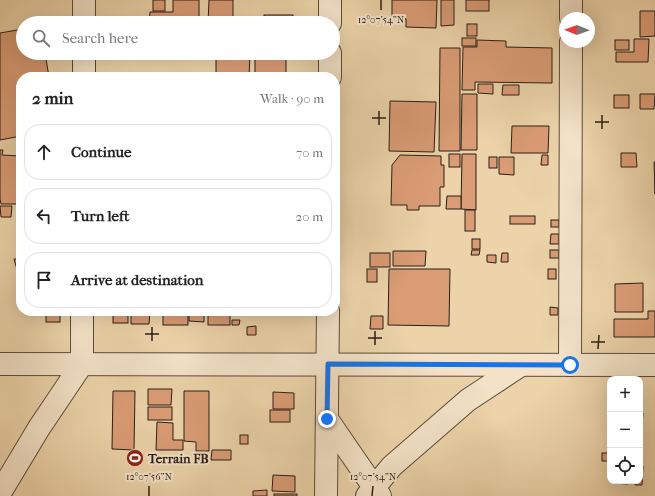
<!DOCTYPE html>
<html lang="en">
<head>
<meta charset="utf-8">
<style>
  :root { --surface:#fff; --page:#f2f2f2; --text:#222; --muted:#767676; --line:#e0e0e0 }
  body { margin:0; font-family:"IM FELL French Canon",serif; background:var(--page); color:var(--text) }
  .controls { position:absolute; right:12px; bottom:12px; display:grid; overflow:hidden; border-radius:8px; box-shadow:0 4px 16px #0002 }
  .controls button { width:36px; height:36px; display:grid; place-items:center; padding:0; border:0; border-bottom:1px solid var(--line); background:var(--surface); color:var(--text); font:20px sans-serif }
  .compass { position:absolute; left:559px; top:12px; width:36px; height:36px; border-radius:50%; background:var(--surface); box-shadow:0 4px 16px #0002; rotate:271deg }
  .stop { position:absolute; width:12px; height:12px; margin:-9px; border:3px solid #1a73e8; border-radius:50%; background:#fff }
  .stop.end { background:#1a73e8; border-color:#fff; box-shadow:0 1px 4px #0008 }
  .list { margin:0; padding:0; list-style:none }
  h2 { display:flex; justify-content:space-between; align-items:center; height:52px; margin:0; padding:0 16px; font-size:17px }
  h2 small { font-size:13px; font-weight:400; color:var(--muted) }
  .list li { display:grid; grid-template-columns:26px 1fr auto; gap:12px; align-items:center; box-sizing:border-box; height:56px; margin:0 8px 8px; padding:0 8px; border:1px solid var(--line); border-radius:16px }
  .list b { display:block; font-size:15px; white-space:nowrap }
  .list em { font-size:13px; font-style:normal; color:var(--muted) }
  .icon { flex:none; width:22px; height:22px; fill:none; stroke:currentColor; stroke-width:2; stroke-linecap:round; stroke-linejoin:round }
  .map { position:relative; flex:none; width:655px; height:496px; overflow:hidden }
  .search { position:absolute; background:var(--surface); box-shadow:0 4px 16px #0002; left:16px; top:16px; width:324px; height:44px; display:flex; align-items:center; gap:10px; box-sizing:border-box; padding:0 14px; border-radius:22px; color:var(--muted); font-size:15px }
  .panel { position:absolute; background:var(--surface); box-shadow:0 4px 16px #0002; left:16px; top:72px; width:324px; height:244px; border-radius:16px }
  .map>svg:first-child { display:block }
  .building { fill:#da9c75; stroke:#2a1e18 }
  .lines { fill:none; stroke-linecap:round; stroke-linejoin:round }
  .minor-casing { stroke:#5a4b3c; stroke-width:24 }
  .minor { stroke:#f3e2c7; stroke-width:22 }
  .route { stroke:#1a73e8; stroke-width:5 }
  .ticks { fill:none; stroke:#2a1e18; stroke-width:1.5 }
  .labels { text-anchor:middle; stroke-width:4; stroke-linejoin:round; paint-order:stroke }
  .poi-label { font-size:13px; font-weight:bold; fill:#2a1e18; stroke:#f3e2c7; text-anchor:start }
  .ticks-label { font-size:10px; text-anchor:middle; fill:#2a1e18; stroke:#f3e2c7; stroke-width:4; stroke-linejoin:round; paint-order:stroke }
</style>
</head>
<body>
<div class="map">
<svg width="655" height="496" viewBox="0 0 655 496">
  <rect width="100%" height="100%" fill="#ecd3a9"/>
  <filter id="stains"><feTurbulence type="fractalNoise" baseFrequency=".005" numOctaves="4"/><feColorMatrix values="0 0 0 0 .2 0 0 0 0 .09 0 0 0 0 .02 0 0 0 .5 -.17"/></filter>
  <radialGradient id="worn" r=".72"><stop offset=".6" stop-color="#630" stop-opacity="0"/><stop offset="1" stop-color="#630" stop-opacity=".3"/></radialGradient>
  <g class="building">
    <rect x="153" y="0" width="12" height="11"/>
    <polygon points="173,0 199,0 199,23 149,23 150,12 173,12"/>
    <polygon points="209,0 233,0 233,23 208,23"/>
    <polygon points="392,0 437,0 436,28 406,27 406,19 392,19"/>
    <polygon points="441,0 454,0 454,25 441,26"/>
    <rect x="466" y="0" width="23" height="11"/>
    <polygon points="640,11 655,11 655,36 640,37"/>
    <rect x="264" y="15" width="29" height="8"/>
    <rect x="467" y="24" width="10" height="12"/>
    <polygon points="23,29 23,53 45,53 49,77 21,77 21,118 19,119 21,136 0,140 0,33"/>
    <rect x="462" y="38" width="14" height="8"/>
    <polygon points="634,39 649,39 648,62 616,62 616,52 634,52"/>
    <polygon points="477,40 506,41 506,47 552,48 552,83 475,82 475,90 462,90 463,47 477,47"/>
    <rect x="615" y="40" width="14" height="10"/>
    <polygon points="440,48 460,48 460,151 439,151"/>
    <polygon points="255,53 286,54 286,77 255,77"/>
    <polygon points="216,55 250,55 249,77 216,77"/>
    <polygon points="478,84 493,84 493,94 478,93"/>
    <polygon points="503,85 519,85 519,95 502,95"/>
    <polygon points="462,94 477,94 477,150 461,150"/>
    <polygon points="640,94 655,94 654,109 640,109"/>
    <rect x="614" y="95" width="15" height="13"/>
    <polygon points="390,101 436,102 434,152 389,151"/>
    <polygon points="512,126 549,126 548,153 511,153"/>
    <polygon points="0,150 3,150 2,155 21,156 21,204 1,204 0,199"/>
    <polygon points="621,153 636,153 637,167 621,167"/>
    <rect x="449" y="154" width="11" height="13"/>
    <polygon points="462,154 476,154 476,210 461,209"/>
    <polygon points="400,155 441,156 441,165 444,165 444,187 440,187 440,206 419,206 419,210 407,210 407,205 391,205 392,165"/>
    <polygon points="542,155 548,155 548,165 541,165"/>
    <rect x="489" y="157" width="8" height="11"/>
    <polygon points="499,157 514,157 514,175 499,174"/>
    <polygon points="654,162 655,162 655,194"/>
    <polygon points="447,196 461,196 461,209 446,209"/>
    <polygon points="0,206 12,206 11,217 1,217"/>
    <rect x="465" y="210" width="10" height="21"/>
    <rect x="510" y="216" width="25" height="8"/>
    <rect x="551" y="220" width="8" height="7"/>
    <polygon points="551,234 559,234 559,244 550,244"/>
    <rect x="472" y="239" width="8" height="10"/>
    <polygon points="472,250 480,250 479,255 471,255"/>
    <rect x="550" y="250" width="9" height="8"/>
    <polygon points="393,251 426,251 425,266 393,266"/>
    <rect x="370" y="253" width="20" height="14"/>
    <polygon points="502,253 508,253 508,262 501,262"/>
    <polygon points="487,255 496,255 496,263 487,262"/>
    <polygon points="14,259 21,259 21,280 20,280"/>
    <rect x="367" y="269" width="10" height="13"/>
    <polygon points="389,269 450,269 449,326 388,325"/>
    <rect x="548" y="269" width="8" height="10"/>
    <polygon points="643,283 643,312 615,312 615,284"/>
    <polygon points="550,307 558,308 558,315 550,315"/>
    <rect x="46" y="311" width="14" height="11"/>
    <rect x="113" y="311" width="15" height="12"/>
    <polygon points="131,311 150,311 149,324 131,324"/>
    <rect x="163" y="311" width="25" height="14"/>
    <polygon points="189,311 204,311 204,322 189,321"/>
    <rect x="208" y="311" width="22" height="14"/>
    <polygon points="648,311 655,311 655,337 614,337 614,319 648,319"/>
    <polygon points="371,316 383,316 383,329 370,329"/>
    <polygon points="232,320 240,320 239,325 232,325"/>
    <polygon points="256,326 256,335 247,335 247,327"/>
    <polygon points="148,389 172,389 171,405 148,405"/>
    <polygon points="113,391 135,391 134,450 112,449"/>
    <polygon points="184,391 209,391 209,451 196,451 196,442 184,441"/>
    <polygon points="273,392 294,393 294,409 273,409"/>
    <rect x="148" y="407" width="24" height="13"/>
    <rect x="270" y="410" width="20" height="12"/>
    <polygon points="640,413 643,413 642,426 640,426"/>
    <polygon points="157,422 173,423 173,440 183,440 183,450 156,450"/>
    <rect x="240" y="435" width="8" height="9"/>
    <polygon points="212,450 231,450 231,460 211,460"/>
    <rect x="602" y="453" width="8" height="8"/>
    <polygon points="640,466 643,466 642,485 635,485 635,481 640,481"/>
    <polygon points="273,475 295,476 295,492 272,491"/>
    <polygon points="612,481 628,481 628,484 612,483"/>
    <polygon points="267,490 267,496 253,496 253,491"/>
    <rect x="274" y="494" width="23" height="2"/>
  </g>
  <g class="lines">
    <defs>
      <g id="minor">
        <polyline points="571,18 571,0"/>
        <polyline points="84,23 84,0"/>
        <polyline points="330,23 330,0"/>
        <polyline points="84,77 84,53"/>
        <polyline points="330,77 330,53"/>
        <polyline points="0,364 655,365"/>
        <polyline points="570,365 571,42"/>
        <polyline points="327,419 380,496"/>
        <polyline points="0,493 39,428 82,364 82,311"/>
        <polyline points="326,496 328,311"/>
        <polyline points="367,496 392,466 468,400 521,365"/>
      </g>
    </defs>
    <use href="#minor" class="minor-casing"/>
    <use href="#minor" class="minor"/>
  </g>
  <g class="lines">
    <polyline class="route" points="327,419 328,364 570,365"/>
  </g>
  <path class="ticks" d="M381 10V0M372 118H386M595 122H609M379 125V111M602 129V115M145 334H159M368 338H382M152 341V327M591 342H605M375 345V331M598 349 599 335M149 496V486M372 496 373 486"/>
  <defs>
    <symbol id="stadium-disc" viewBox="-11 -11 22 22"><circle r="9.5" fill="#8f2418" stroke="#f3e2c7"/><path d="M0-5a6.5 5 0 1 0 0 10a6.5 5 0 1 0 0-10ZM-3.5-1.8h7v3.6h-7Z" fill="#fff"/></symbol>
  </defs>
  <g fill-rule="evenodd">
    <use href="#stadium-disc" x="125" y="448" width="20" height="20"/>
  </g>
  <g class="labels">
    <g class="poi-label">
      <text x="148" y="463">Terrain FB</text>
    </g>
  </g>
  <g class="ticks-label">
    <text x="381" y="23">12°07'54"N</text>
    <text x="149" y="480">12°07'56"N</text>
    <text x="373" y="480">12°07'54"N</text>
  </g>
  <rect width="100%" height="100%" filter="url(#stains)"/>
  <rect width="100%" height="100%" fill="url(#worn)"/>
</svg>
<div class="controls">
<button>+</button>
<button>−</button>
<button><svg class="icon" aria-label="locate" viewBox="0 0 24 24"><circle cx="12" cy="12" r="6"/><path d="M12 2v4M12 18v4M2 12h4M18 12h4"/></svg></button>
</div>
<svg class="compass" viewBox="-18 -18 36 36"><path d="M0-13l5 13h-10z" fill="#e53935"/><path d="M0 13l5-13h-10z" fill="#767676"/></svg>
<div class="stop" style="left:570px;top:365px"></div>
<div class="stop end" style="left:327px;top:419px"></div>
<div class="search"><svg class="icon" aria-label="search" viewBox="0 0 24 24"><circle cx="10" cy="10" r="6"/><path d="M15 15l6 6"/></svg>Search here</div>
<section class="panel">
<h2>2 min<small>Walk · 90 m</small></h2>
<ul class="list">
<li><svg class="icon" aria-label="ahead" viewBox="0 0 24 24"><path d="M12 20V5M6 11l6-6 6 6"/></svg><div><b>Continue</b></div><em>70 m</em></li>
<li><svg class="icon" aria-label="left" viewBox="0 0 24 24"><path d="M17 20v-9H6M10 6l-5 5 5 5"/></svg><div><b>Turn left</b></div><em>20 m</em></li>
<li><svg class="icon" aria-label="arrive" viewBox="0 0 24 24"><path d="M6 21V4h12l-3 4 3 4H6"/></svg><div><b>Arrive at destination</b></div></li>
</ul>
</section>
</div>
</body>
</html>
